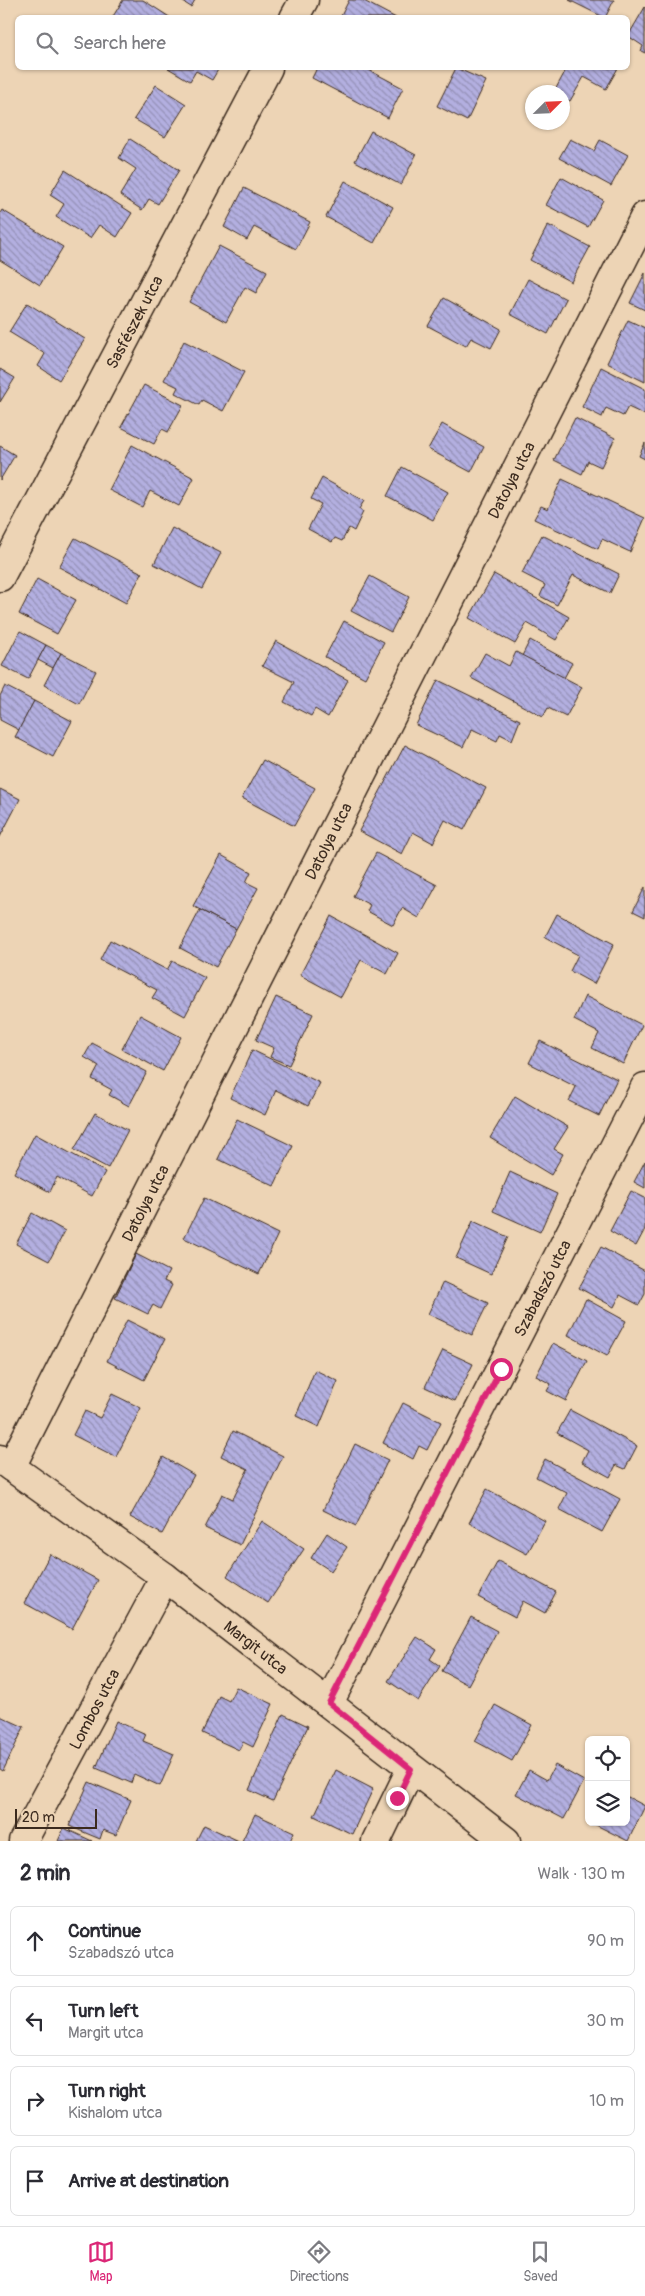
<!DOCTYPE html>
<html lang="en">
<head>
<meta charset="utf-8">
<style>
  :root { --surface:#fff; --page:#f7f7f7; --text:#2b2b33; --muted:#7c7c81; --line:#e1e1e2; --accent:#db2777 }
  body { margin:0; font-family:Pangolin,sans-serif; background:var(--page); color:var(--text) }
  .controls { position:absolute; right:15px; bottom:15px; display:grid; overflow:hidden; border-radius:8px; box-shadow:0 1px 4px #0004 }
  .controls button { width:45px; height:45px; display:grid; place-items:center; padding:0; border:0; border-bottom:1px solid var(--line); background:var(--surface); color:var(--text); font:25px sans-serif }
  .compass { position:absolute; left:525px; top:85px; width:45px; height:45px; border-radius:50%; background:var(--surface); box-shadow:0 1px 4px #0004; rotate:66deg }
  .scale { position:absolute; left:15px; bottom:12px; width:82px; box-sizing:border-box; padding-left:5px; border:2px solid #3b2a1e; border-top:0; font-size:14px; line-height:18px; white-space:nowrap; color:#3b2a1e; -webkit-text-stroke:4px #edd4b5; paint-order:stroke }
  .stop { position:absolute; width:15px; height:15px; margin:-11px; border:4px solid #db2777; border-radius:50%; background:#fff }
  .stop.end { background:#db2777; border-color:#fff; box-shadow:0 1px 5px #0008 }
  .list { margin:0; padding:0; list-style:none }
  h2 { display:flex; justify-content:space-between; align-items:center; height:65px; margin:0; padding:0 20px; font-size:21px }
  h2 small { font-size:16px; font-weight:400; color:var(--muted) }
  .list li { display:grid; grid-template-columns:32px 1fr auto; gap:15px; align-items:center; box-sizing:border-box; height:70px; margin:0 10px 10px; padding:0 10px; border:1px solid var(--line); border-radius:8px }
  .list b { display:block; font-size:19px; white-space:nowrap }
  .list p { margin:0; font-size:16px; white-space:nowrap; color:var(--muted) }
  .list em { font-size:16px; font-style:normal; color:var(--muted) }
  .icon { flex:none; width:28px; height:28px; fill:none; stroke:currentColor; stroke-width:2; stroke-linecap:round; stroke-linejoin:round }
  .map { position:relative; flex:none; width:645px; height:1841px; overflow:hidden }
  .search { position:absolute; background:var(--surface); box-shadow:0 1px 4px #0004; left:15px; right:15px; top:15px; height:55px; display:flex; align-items:center; gap:12px; box-sizing:border-box; padding:0 18px; border-radius:8px; color:var(--muted); font-size:19px }
  .sheet { height:385px; background:var(--surface) }
  nav { display:flex; justify-content:space-around; align-items:center; box-sizing:border-box; height:70px; border-top:1px solid var(--line); background:var(--surface); font-size:14px; color:var(--muted) }
  nav a { display:grid; justify-items:center; gap:2px }
  nav .on { color:var(--accent) }
  .map>svg:first-child { display:block }
  .building { fill:url(#building-back-hatch); stroke:#3b2a1e }
  .lines { fill:none; stroke-linecap:round; stroke-linejoin:round }
  .minor-casing { stroke:#3b2a1e; stroke-width:31 }
  .minor { stroke:#edd4b5; stroke-width:28 }
  .route { stroke:#db2777; stroke-width:6 }
  .labels { text-anchor:middle; stroke-width:4; stroke-linejoin:round; paint-order:stroke }
  .street-label { font-size:16px; fill:#3b2a1e; stroke:#edd4b5 }
</style>
</head>
<body>
<div class="map">
<svg width="645" height="1841" viewBox="0 0 645 1841">
  <defs>
    <pattern id="building-back-hatch" width="6" height="6" patternUnits="userSpaceOnUse" patternTransform="scale(1.25)"><rect width="6" height="6" fill="#b3afe0"/><path d="M-1 5l2 2M0 0l6 6M5-1l2 2" fill="none" stroke="#938fb5"/></pattern>
  </defs>
  <rect width="100%" height="100%" fill="#edd4b5"/>
  <filter id="ink" filterUnits="userSpaceOnUse"><feTurbulence type="fractalNoise" baseFrequency=".02" numOctaves="2"/><feDisplacementMap in="SourceGraphic" scale="10" xChannelSelector="R" yChannelSelector="G"/><feConvolveMatrix kernelMatrix="1 2 1 2 8 2 1 2 1" color-interpolation-filters="sRGB"/></filter>
  <g filter="url(#ink)">
    <g class="building">
      <polygon points="123,0 143,0 171,18 112,18"/>
      <polygon points="180,0 195,0 191,7"/>
      <polygon points="349,0 362,0 396,18 340,18"/>
      <polygon points="569,0 614,0 605,18"/>
      <polygon points="645,7 645,53 641,51 643,46 628,36"/>
      <polygon points="168,68 219,68 212,80 196,71 190,81"/>
      <polygon points="317,68 365,68 403,88 388,118 312,78"/>
      <polygon points="456,68 486,81 467,121 437,106"/>
      <polygon points="567,68 618,68 606,89 584,77 570,101 562,97 562,92 554,92"/>
      <polygon points="156,85 186,104 165,137 134,119"/>
      <polygon points="371,131 416,155 401,185 355,161"/>
      <polygon points="130,139 179,170 158,204 149,199 142,210 120,195 136,169 119,158"/>
      <polygon points="570,139 594,151 600,140 628,155 611,186 559,158"/>
      <polygon points="65,170 132,213 117,237 99,225 90,238 56,217 64,204 50,195"/>
      <polygon points="561,177 603,200 588,227 546,205"/>
      <polygon points="345,181 393,207 374,243 326,217"/>
      <polygon points="244,188 310,222 296,249 254,227 247,240 224,227"/>
      <polygon points="2,210 63,247 40,285 0,260 0,213"/>
      <polygon points="548,225 590,247 571,282 530,260"/>
      <polygon points="219,246 267,271 256,293 245,287 226,322 189,302"/>
      <polygon points="645,273 645,310 630,303"/>
      <polygon points="528,279 566,299 548,334 510,314"/>
      <polygon points="444,298 501,329 491,348 471,338 466,346 428,326"/>
      <polygon points="27,303 85,339 59,380 38,366 45,354 9,332"/>
      <polygon points="628,320 645,328 645,382 607,363"/>
      <polygon points="184,341 244,372 223,411 202,400 199,405 175,393 178,387 164,380"/>
      <polygon points="601,367 645,389 645,415 628,407 623,416 606,408 602,417 582,407"/>
      <polygon points="0,369 15,378 0,402"/>
      <polygon points="144,385 183,405 168,432 162,429 154,444 121,427"/>
      <polygon points="575,418 615,438 601,467 588,461 582,474 554,460"/>
      <polygon points="442,424 484,447 471,472 428,449"/>
      <polygon points="645,443 645,459 639,456"/>
      <polygon points="132,445 194,478 179,506 150,491 142,507 109,490"/>
      <polygon points="0,446 15,455 0,480"/>
      <polygon points="402,467 448,492 433,520 387,496"/>
      <polygon points="322,478 364,501 359,509 363,512 354,531 349,528 342,541 335,538 332,542 308,529 321,504 311,499"/>
      <polygon points="562,479 645,518 630,552 602,539 598,549 534,519 541,506 548,509"/>
      <polygon points="172,528 221,553 202,589 154,564"/>
      <polygon points="542,535 619,574 610,593 573,575 557,605 540,596 545,585 522,573"/>
      <polygon points="75,538 142,573 126,603 59,567"/>
      <polygon points="494,574 569,617 556,640 527,623 515,644 469,618"/>
      <polygon points="370,576 409,597 391,632 351,611"/>
      <polygon points="37,579 76,600 57,634 19,614"/>
      <polygon points="344,621 384,642 365,678 325,657"/>
      <polygon points="20,631 46,645 28,679 2,666"/>
      <polygon points="530,640 572,663 564,678 522,656"/>
      <polygon points="276,641 348,680 328,717 315,709 311,716 284,702 294,682 262,666"/>
      <polygon points="46,645 61,653 53,668 38,660"/>
      <polygon points="516,652 582,687 566,717 548,708 543,717 471,678 485,653 509,666"/>
      <polygon points="61,653 96,671 79,704 44,685"/>
      <polygon points="438,680 520,720 512,740 500,734 497,741 472,729 463,747 416,725"/>
      <polygon points="5,686 34,701 19,730 0,720 0,696"/>
      <polygon points="34,701 72,721 53,757 15,737"/>
      <polygon points="405,745 486,788 464,830 445,820 433,843 413,832 402,854 359,831"/>
      <polygon points="263,760 315,788 294,826 242,798"/>
      <polygon points="0,789 20,799 0,837"/>
      <polygon points="376,853 437,885 419,918 402,908 393,925 367,911 370,905 353,896"/>
      <polygon points="221,855 251,872 246,882 258,888 236,929 193,906"/>
      <polygon points="645,887 645,917 633,911"/>
      <polygon points="200,910 236,929 216,967 180,948"/>
      <polygon points="557,914 614,944 594,984 570,971 578,955 545,937"/>
      <polygon points="331,916 398,953 387,974 361,960 341,997 300,975"/>
      <polygon points="110,940 167,970 172,961 205,978 185,1016 152,998 157,990 100,960"/>
      <polygon points="585,996 642,1025 623,1064 592,1048 599,1033 574,1020"/>
      <polygon points="276,997 313,1014 289,1065 270,1057 274,1048 256,1040"/>
      <polygon points="140,1015 181,1037 163,1071 122,1049"/>
      <polygon points="540,1041 617,1079 599,1116 569,1101 576,1087 529,1063"/>
      <polygon points="92,1043 147,1072 129,1106 109,1095 112,1090 92,1079 99,1066 84,1057"/>
      <polygon points="252,1050 320,1083 308,1106 276,1090 265,1115 230,1098"/>
      <polygon points="515,1096 568,1127 554,1149 563,1154 551,1175 490,1138"/>
      <polygon points="95,1113 128,1130 108,1168 74,1150"/>
      <polygon points="237,1119 293,1146 274,1186 218,1159"/>
      <polygon points="35,1134 105,1172 92,1196 57,1177 50,1192 14,1173"/>
      <polygon points="645,1161 645,1188 634,1182"/>
      <polygon points="510,1172 557,1194 540,1232 493,1211"/>
      <polygon points="631,1191 645,1198 645,1229 636,1246 610,1231"/>
      <polygon points="204,1198 278,1234 259,1274 184,1238"/>
      <polygon points="32,1213 65,1231 49,1261 16,1244"/>
      <polygon points="473,1221 508,1237 491,1274 456,1258"/>
      <polygon points="601,1247 645,1271 645,1294 639,1305 620,1295 614,1307 579,1288"/>
      <polygon points="136,1254 169,1271 164,1281 172,1285 160,1309 153,1305 148,1314 115,1298"/>
      <polygon points="443,1282 488,1303 472,1335 428,1314"/>
      <polygon points="586,1299 626,1321 607,1356 568,1335"/>
      <polygon points="127,1320 165,1339 144,1380 107,1361"/>
      <polygon points="553,1343 587,1361 566,1401 547,1391 551,1384 536,1376"/>
      <polygon points="443,1350 473,1364 455,1401 425,1387"/>
      <polygon points="315,1370 338,1381 319,1427 296,1416"/>
      <polygon points="112,1394 141,1408 116,1457 73,1435 85,1411 100,1418"/>
      <polygon points="403,1403 441,1422 427,1450 419,1446 413,1459 383,1443"/>
      <polygon points="570,1410 637,1446 625,1469 616,1465 610,1477 582,1462 588,1450 557,1433"/>
      <polygon points="233,1431 283,1456 240,1545 205,1528 222,1494 233,1499 248,1469 221,1456"/>
      <polygon points="355,1444 388,1460 356,1526 323,1510"/>
      <polygon points="163,1457 194,1475 162,1534 130,1517"/>
      <polygon points="545,1459 620,1499 602,1532 559,1509 567,1493 536,1477"/>
      <polygon points="487,1489 545,1521 527,1554 469,1523"/>
      <polygon points="262,1521 304,1549 268,1603 227,1576"/>
      <polygon points="327,1533 347,1547 331,1571 311,1558"/>
      <polygon points="50,1554 98,1580 72,1629 24,1603"/>
      <polygon points="498,1561 556,1592 545,1613 523,1601 515,1617 478,1597"/>
      <polygon points="471,1617 497,1631 468,1685 442,1671"/>
      <polygon points="417,1637 436,1649 430,1659 440,1666 418,1701 388,1681"/>
      <polygon points="236,1687 273,1704 253,1747 243,1742 239,1750 202,1733 219,1696 229,1701"/>
      <polygon points="495,1705 532,1725 512,1761 475,1741"/>
      <polygon points="283,1714 308,1726 273,1801 249,1790"/>
      <polygon points="0,1716 24,1727 3,1771 0,1769"/>
      <polygon points="116,1721 146,1734 143,1741 174,1754 160,1786 134,1774 131,1783 96,1768"/>
      <polygon points="555,1765 584,1781 564,1819 516,1794 529,1770 547,1780"/>
      <polygon points="336,1770 373,1789 352,1834 314,1816"/>
      <polygon points="89,1782 131,1800 116,1835 103,1830 100,1839 69,1826"/>
      <polygon points="626,1796 645,1806 628,1841 590,1822 626,1822"/>
      <polygon points="255,1814 294,1832 290,1841 242,1841"/>
      <polygon points="204,1825 239,1841 196,1841"/>
      <polygon points="64,1828 92,1841 58,1841"/>
    </g>
    <g class="lines">
      <defs>
        <g id="minor">
          <polyline points="294,18 304,0"/>
          <polyline points="0,577 268,68"/>
          <polyline points="0,1459 165,1577 506,1841"/>
          <polyline points="11,1467 645,216"/>
          <polyline points="329,1703 645,1087"/>
          <polyline points="23,1841 165,1577"/>
          <polyline points="376,1841 411,1769"/>
        </g>
      </defs>
      <use href="#minor" class="minor-casing"/>
      <use href="#minor" class="minor"/>
    </g>
  </g>
  <g class="lines" filter="url(#ink)">
    <polyline class="route" points="397,1798 411,1769 329,1703 501,1369"/>
  </g>
  <g class="labels">
    <g class="street-label">
      <text transform="translate(134 322) rotate(-62)" y="6">Sasfészek utca</text>
      <text transform="translate(511 480) rotate(-63)" y="6">Datolya utca</text>
      <text transform="translate(328 841) rotate(-63)" y="6">Datolya utca</text>
      <text transform="translate(145 1203) rotate(-63)" y="6">Datolya utca</text>
      <text transform="translate(542 1288) rotate(-63)" y="6">Szabadszó utca</text>
      <text transform="translate(256 1647) rotate(38)" y="6">Margit utca</text>
      <text transform="translate(94 1709) rotate(-62)" y="6">Lombos utca</text>
    </g>
  </g>
</svg>
<div class="controls">
<button><svg class="icon" aria-label="locate" viewBox="0 0 24 24"><circle cx="12" cy="12" r="6"/><path d="M12 2v4M12 18v4M2 12h4M18 12h4"/></svg></button>
<button><svg class="icon" aria-label="layers" viewBox="0 0 24 24"><path d="M12 4l9 5-9 5-9-5zM3 14l9 5 9-5"/></svg></button>
</div>
<svg class="compass" viewBox="-18 -18 36 36"><path d="M0-13l5 13h-10z" fill="#e53935"/><path d="M0 13l5-13h-10z" fill="#7c7c81"/></svg>
<div class="scale">20 m</div>
<div class="stop" style="left:501px;top:1369px"></div>
<div class="stop end" style="left:397px;top:1798px"></div>
<div class="search"><svg class="icon" aria-label="search" viewBox="0 0 24 24"><circle cx="10" cy="10" r="6"/><path d="M15 15l6 6"/></svg>Search here</div>
</div>
<section class="sheet">
<h2>2 min<small>Walk · 130 m</small></h2>
<ul class="list">
<li><svg class="icon" aria-label="ahead" viewBox="0 0 24 24"><path d="M12 20V5M6 11l6-6 6 6"/></svg><div><b>Continue</b><p>Szabadszó utca</p></div><em>90 m</em></li>
<li><svg class="icon" aria-label="left" viewBox="0 0 24 24"><path d="M17 20v-9H6M10 6l-5 5 5 5"/></svg><div><b>Turn left</b><p>Margit utca</p></div><em>30 m</em></li>
<li><svg class="icon" aria-label="right" viewBox="0 0 24 24"><path d="M7 20v-9h11M14 6l5 5-5 5"/></svg><div><b>Turn right</b><p>Kishalom utca</p></div><em>10 m</em></li>
<li><svg class="icon" aria-label="arrive" viewBox="0 0 24 24"><path d="M6 21V4h12l-3 4 3 4H6"/></svg><div><b>Arrive at destination</b></div></li>
</ul>
</section>
<nav>
<a class="on"><svg class="icon" aria-label="map" viewBox="0 0 24 24"><path d="M3 6l6-2 6 2 6-2v14l-6 2-6-2-6 2zM9 4v14M15 6v14"/></svg>Map</a>
<a><svg class="icon" aria-label="directions" viewBox="0 0 24 24"><path d="M12 3l9 9-9 9-9-9zM9 14v-3h6M13 9l2 2-2 2"/></svg>Directions</a>
<a><svg class="icon" aria-label="saved" viewBox="0 0 24 24"><path d="M7 4h10v16l-5-4-5 4z"/></svg>Saved</a>
</nav>
</body>
</html>
